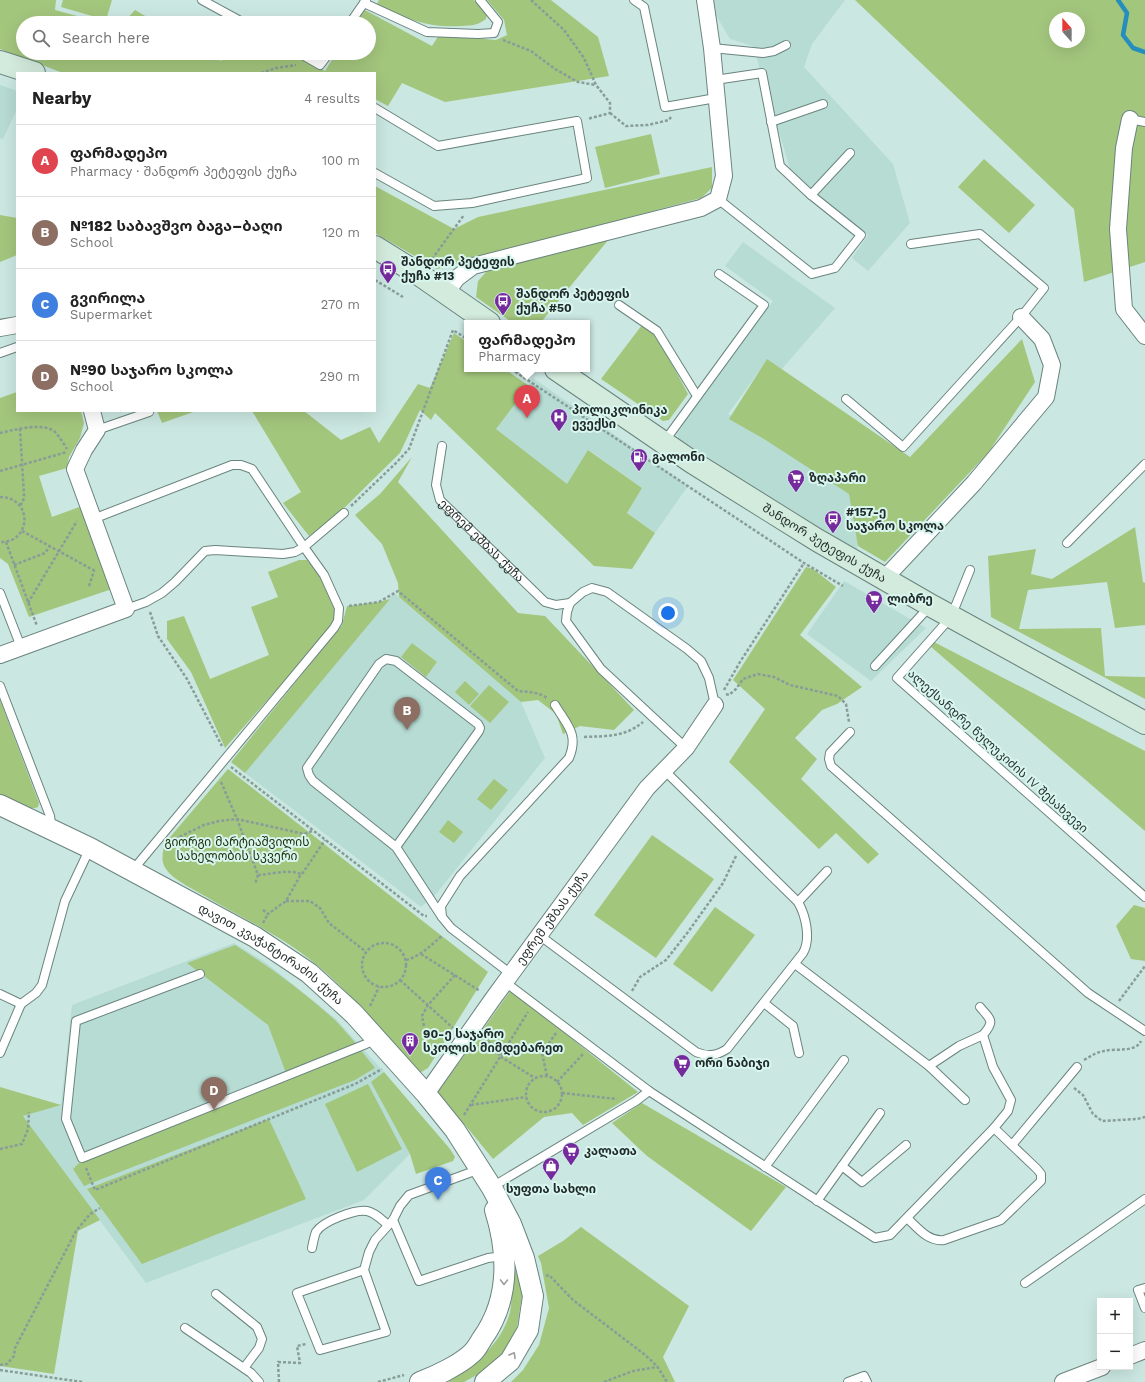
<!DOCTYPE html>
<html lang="en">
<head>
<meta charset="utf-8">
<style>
  :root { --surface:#fff; --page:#f2f2f2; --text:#222; --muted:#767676; --line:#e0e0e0; --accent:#752b9e }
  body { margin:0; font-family:"Work Sans","Noto Sans Georgian",sans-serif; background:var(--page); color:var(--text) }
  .controls { position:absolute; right:12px; bottom:12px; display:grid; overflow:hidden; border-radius:0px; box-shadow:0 4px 16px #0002 }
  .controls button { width:36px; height:36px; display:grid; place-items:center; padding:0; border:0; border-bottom:1px solid var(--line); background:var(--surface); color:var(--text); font:20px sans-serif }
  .compass { position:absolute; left:1049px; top:12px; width:36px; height:36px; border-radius:50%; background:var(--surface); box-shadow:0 4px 16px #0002; rotate:339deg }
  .you { position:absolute; left:668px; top:613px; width:14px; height:14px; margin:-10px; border:3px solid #fff; border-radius:50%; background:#1a73e8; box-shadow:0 0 0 6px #1a73e833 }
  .badge { display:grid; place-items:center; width:26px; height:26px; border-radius:50%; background:var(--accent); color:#fff; font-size:13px; font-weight:700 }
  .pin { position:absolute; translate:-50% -33px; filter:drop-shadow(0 1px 2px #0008) }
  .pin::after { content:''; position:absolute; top:21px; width:14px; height:12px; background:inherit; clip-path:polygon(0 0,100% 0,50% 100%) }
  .popup { position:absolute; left:464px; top:320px; width:126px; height:52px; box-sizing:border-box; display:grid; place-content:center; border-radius:0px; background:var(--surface); filter:drop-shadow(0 1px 3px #0005); font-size:13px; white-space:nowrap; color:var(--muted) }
  .popup b { font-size:15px; color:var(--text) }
  .popup::after { content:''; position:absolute; left:50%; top:100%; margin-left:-8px; border:8px solid transparent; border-top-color:var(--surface) }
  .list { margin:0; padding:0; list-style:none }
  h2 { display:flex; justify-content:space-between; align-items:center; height:52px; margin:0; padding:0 16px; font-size:17px }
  h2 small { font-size:13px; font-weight:400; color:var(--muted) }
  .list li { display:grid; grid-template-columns:26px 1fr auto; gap:12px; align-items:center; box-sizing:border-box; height:72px; padding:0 16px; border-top:1px solid var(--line) }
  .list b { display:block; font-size:15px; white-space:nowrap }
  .list p { margin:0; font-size:13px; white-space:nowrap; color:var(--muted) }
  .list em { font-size:13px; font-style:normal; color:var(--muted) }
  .icon { flex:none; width:22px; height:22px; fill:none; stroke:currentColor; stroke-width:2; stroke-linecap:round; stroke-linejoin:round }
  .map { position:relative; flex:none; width:1145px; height:1382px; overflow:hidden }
  .search { position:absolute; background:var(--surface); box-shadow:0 4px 16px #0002; left:16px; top:16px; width:360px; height:44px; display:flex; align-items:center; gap:10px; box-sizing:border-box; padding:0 14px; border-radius:22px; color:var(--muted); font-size:15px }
  .panel { position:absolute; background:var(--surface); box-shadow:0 4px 16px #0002; left:16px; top:72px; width:360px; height:340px; border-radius:0px }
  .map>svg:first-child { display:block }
  .built { fill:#b7dcd4 }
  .green { fill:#a3c67d; fill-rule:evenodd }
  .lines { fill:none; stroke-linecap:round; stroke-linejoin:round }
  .stream { stroke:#268ebc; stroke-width:4.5 }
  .service-casing { stroke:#6a847e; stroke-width:10 }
  .minor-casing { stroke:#6a847e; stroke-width:18 }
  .tertiary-casing { stroke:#6a847e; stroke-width:22 }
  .secondary-casing { stroke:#6a847e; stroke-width:24 }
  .path { stroke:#889d98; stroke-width:2.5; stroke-dasharray:3 2; stroke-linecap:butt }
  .service { stroke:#fff; stroke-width:8 }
  .minor { stroke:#fff; stroke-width:16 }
  .tertiary { stroke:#fff; stroke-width:20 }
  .secondary { stroke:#d3ebdc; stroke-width:22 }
  .oneway { stroke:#9a9f9e }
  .labels { text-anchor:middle; stroke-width:4; stroke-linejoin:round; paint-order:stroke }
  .poi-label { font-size:12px; font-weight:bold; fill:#1f2927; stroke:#d8f5ee; text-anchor:start }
  .street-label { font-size:12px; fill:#1f2927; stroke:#d8f5ee }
  .park-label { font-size:12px; fill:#21300e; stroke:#d8f5ee }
</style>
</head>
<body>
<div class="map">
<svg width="1145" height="1382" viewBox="0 0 1145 1382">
  <rect width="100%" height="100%" fill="#cbe7e1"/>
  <g class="built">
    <polygon points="707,0 845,0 812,44 804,67 893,164 910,223 868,271 852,258 868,235 791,172 753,46 730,39"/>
    <polygon points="0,85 17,91 17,109 3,139 0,138"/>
    <polygon points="743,242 835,308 781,370 767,360 728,414 765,433 863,497 857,551 679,439 677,434 698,401 773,301 725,266"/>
    <polygon points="533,378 688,486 655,533 627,513 642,488 589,450 567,485 496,429 529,386"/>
    <polygon points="844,581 926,628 871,681 807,634"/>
    <polygon points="394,593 521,702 545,758 436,894 421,907 245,773"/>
    <polygon points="234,943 265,962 336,1019 384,1072 372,1082 410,1154 364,1200 146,1283 23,1116 61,1104 72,1005"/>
  </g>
  <g class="green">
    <polygon points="0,0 56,0 55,10 103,23 23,23 23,53 207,53 221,61 226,53 292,53 325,71 336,53 369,53 369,23 355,23 363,9 432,46 439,35 496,40 507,35 504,20 487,0 551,0 598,37 609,76 445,102 402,83 388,106 375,99 375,73 63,73 0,49"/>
    <polygon points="63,0 112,0 106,20 61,7"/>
    <path d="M379 0H474L487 14 486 19C476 26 473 25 462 26 429 28 410 20 380 7L377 4Z"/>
    <path d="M855 0H1145V262L1084 282 1074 209ZM1055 18H1079V42H1055Z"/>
    <polygon points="135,10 157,23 123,23"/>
    <polygon points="651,134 660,174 605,188 595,147"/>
    <polygon points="984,159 1035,205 1009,233 958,187"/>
    <polygon points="712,167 712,188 701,198 437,269 375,233 375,186 454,229 478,217"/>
    <polygon points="0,215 17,218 17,255 0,262"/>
    <polygon points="609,239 542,321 545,323 513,323 476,297 478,281 488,270"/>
    <polygon points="642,325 658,338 688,394 669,420 663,421 601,379"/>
    <polygon points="454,333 467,342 467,369 505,369 529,386 496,429 567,484 588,450 642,488 627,513 655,533 632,569 594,566 435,413 431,420 420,410 400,453 333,519 309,536 283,503 301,492 252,411 304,411 341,440 370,427 379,443 418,384 430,388"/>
    <polygon points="1022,339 1035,382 988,453 885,562 858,546 849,494 764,439 729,419 767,359 910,457"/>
    <polygon points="17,392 17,411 81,411 84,423 80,438 69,457 67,468 39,476 52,517 82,506 115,588 29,617 8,564 0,558 0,398"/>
    <polygon points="157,411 196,411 162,423"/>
    <polygon points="412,457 398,482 518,613 545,616 634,710 614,730 580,726 563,734 556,714 538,700 521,702 399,597 398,583 382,544 355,515 380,494"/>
    <polygon points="1135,527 1143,582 1145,583 1145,625 1115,628 1107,582 1028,590 1019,629 1101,628 1105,676 1145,677 1145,699 991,617 988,556 1036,549 1031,574 1052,579"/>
    <path d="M299 560H307C317 571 333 596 336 611 336 616 334 622 332 627L225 748 191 672 167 639V621L184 616 210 679 269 655 251 607 278 597 268 572Z"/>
    <polygon points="806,567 813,569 836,587 800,635 862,687 837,704 822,710 795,738 817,759 801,779 879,854 868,864 836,833 819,849 729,762 765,709 733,680"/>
    <polygon points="390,599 245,773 231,762 342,625 347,606 379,602"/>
    <polygon points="934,642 1145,751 1145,831 930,646"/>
    <polygon points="412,643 437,662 426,677 401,657"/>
    <polygon points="465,681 479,694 469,705 455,692"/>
    <polygon points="489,685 509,702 490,723 470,706"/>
    <path d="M0 700 39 803 38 807C25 812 12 803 0 797Z"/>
    <path d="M228 769 488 972 428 1068 418 1074C382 1031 346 985 300 952 269 930 235 914 203 895 193 889 172 879 166 869 160 861 163 851 165 843Z"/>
    <polygon points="494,779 508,790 491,810 477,799"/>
    <polygon points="448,820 463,832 454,843 439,832"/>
    <polygon points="652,835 714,879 656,958 594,915"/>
    <polygon points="1134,905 1145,908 1145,961 1131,959 1116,926"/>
    <polygon points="715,907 755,935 712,992 673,964"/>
    <path d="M235 945C270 967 304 992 335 1020 343 1028 350 1037 357 1045L286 1073 268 1025 187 963Z"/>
    <polygon points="511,990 638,1092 583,1125 572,1113 544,1117 493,1159 438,1092"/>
    <polygon points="360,1049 375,1068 355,1080 84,1186 73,1169 81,1161"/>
    <polygon points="384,1072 450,1149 455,1157 453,1161 416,1174 410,1154 371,1082"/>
    <polygon points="368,1084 402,1149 357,1172 325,1104"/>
    <polygon points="0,1087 61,1105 23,1116 100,1220 78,1231 54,1374 0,1366"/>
    <polygon points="642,1103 786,1187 751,1231 647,1156 612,1123"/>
    <polygon points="269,1119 306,1199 142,1264 87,1189"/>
    <polygon points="581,1227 689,1306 663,1357 675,1382 511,1382 523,1370 539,1345 549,1308 541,1263 538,1256 563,1241"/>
    <path d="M513 1263 519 1281 522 1296 517 1327 504 1352 484 1371 464 1382H448C475 1363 501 1346 510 1312 513 1297 512 1279 513 1263Z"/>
  </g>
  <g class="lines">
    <polyline class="stream" points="1118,0 1127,13 1123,35 1133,48 1145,52"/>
    <defs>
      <g id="service">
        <polyline points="202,0 244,23"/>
        <polyline points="634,0 644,7 665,107 716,98"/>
        <polyline points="364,3 427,32 478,34 494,33 498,22 480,0"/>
        <polyline points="350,23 366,0"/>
        <polyline points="712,48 763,53 774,51 786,45"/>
        <polyline points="299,53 320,65 329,53"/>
        <polyline points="715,80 762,73 780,166 811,195 861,235 835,268 812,274 718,199"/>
        <polyline points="375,108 438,146 577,121 587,178 472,203 434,206 375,173"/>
        <polyline points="1130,119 1145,122"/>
        <polyline points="771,122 823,104"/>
        <polyline points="811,195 850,153"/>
        <polyline points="619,305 657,331 697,396"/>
        <polyline points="0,353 17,347"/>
        <polyline points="846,399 903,447 1021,317 1044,288 980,234 911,244"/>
        <polyline points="97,430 149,412"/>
        <polyline points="664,442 764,305 719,274"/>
        <path id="s1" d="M442 446 436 485 440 500 545 602 556 605 570 603"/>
        <polyline points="93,519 232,465 241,465 252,469 304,547 344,513"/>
        <polyline points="1067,543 1145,464"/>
        <polyline points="970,570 951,617 897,678 1145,897"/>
        <polyline points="0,593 21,647"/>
        <polyline points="126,609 146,602 162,593 175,582 205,551 215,550 283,554 295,552 304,547 324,575 339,608 338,621 334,628 132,871"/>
        <polyline points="875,666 930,606"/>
        <polyline points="0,686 50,816 51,823 48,827"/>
        <polyline points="850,732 830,753 829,759 831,766 1079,985 1088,993 1145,1031"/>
        <polyline points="686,748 601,669 566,621 567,612 570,603 583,592 592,588 607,592 687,649 701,661 709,678 715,705"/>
        <polyline points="396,847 479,731 480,728 478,724 396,661 386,659 379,664 307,768 309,775 313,781 396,847 442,917"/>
        <polyline points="798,902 827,871"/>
        <path d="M539 935 696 1052C708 1057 716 1056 727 1049L803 953C811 939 806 916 798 902L664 770"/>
        <polyline points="200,974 76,1021 66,1119 82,1158 366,1044 375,1039"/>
        <path d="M511 974 451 928 442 917 441 906 460 876 569 758C579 734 567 725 555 705"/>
        <polyline points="505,982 649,1091 875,1238 890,1235 994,1128 1008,1111 1011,1100 993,1067 983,1035 959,1046 929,1066 795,964"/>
        <polyline points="0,994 21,1004 36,993 42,985 65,901 90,848"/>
        <polyline points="764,1003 793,1026 799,1053"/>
        <path d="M980 1007C991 1020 995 1021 983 1035"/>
        <polyline points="0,1053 21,1004"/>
        <polyline points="929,1066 965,1100"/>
        <polyline points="1012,1145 1077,1067"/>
        <polyline points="842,1166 862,1182 906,1145"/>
        <polyline points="765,1167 844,1060"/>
        <polyline points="492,1187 636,1101 649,1091"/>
        <polyline points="817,1201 880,1113"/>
        <path d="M907 1218C918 1228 928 1242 944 1240L1001 1220 1041 1181V1174L1037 1169 994 1128"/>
        <polyline points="393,1220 419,1281 488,1258 504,1256"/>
        <path d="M312 1248C313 1243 314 1237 316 1232 323 1221 355 1209 367 1211 376 1213 382 1220 388 1225"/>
        <polyline points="364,1270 297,1293 320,1350 386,1332 364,1270 369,1252 375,1240 393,1220 400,1206 409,1195 480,1169"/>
        <polyline points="1025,1283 1145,1199"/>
        <polyline points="1145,1288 1138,1290 1145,1308"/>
        <polyline points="216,1294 257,1327 262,1339 259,1348 244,1368"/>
        <polyline points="185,1328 251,1373 259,1382"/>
        <polyline points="848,1382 864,1376 867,1382"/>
      </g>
      <g id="minor">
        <polyline points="1130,119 1124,148 1118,229 1124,309 1145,336"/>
        <polyline points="446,293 457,278 473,266 701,208 718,199 724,176 712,48 705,0"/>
        <polyline points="0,328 17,325"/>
        <polyline points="884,579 974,483 1046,397 1052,365 1042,339 1021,317"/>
        <polyline points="0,655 126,609 75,469 84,450 97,430 92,411"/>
        <path id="s2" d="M426 1094 492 1000 647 788 686 748 715 705"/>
        <polyline points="1130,1356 1145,1350"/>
        <polyline points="1063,1382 1102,1367"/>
      </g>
      <g id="tertiary">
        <path id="s3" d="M0 805 90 848 255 937 309 973 354 1014 426 1094 455 1130 492 1188 511 1224 524 1258 533 1296 528 1330 510 1361 485 1382"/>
        <path d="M420 1382C436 1376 459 1365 471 1354 476 1350 479 1344 482 1339 510 1300 509 1255 495 1210"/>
      </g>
      <g id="secondary">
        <polyline points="0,62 34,73"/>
        <polyline points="375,247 420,275 489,323"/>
        <path id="s4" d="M556 369 692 462 817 540 930 605 1145 723"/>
      </g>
    </defs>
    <use href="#service" class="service-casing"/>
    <use href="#minor" class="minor-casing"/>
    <use href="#tertiary" class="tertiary-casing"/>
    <use href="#secondary" class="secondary-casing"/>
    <g class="path">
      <polyline points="531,0 564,30 584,58 596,85 610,103 610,113 587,119"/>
      <polyline points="503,40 531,51 555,69 578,82 596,85"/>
      <polyline points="261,73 276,68 296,65"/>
      <polyline points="610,113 626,126 648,125 669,120 671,117"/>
      <polyline points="432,259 464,215"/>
      <polyline points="375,280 403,297"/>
      <polyline points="511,369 804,563 843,586"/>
      <path d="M0 433C14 430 45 421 56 433 60 438 64 444 67 449"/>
      <polyline points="0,471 67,452"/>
      <path d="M0 497C33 497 32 543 0 542"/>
      <polyline points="20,505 23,502 24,495 20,429"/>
      <polyline points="351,506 396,463 409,449 453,330 467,339"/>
      <polyline points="22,531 95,571"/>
      <polyline points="6,542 37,626"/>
      <polyline points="14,565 45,553 50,546"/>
      <polyline points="89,586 94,571"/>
      <polyline points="28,603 77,521"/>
      <path d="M349 606 379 602 398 591 518 691C528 692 539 692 547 698"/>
      <polyline points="150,612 158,636 187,679 222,746"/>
      <polyline points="724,690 740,662 804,563"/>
      <polyline points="726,694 729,695 736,689 743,679 758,674 774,677 790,685 838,696 846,704 849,722"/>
      <path d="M584 737C607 736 625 737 643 722"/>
      <polyline points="231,767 424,916 427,916"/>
      <polyline points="221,782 237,819 258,875 255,884"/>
      <polyline points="175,839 204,825 219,821 237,819 304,834 312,831"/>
      <polyline points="302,874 325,840"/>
      <path d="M258 875C272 874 288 869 301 874L286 901 268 914 262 909"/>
      <polyline points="286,901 310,901 320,908 329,923 365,951"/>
      <polyline points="263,923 268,914"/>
      <circle cx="384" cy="965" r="22"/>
      <polyline points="421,954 480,991"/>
      <path d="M406 960C421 956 431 945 443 935"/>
      <polyline points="400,980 453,1028"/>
      <polyline points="632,991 640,977 666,960 688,932 723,883 736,856"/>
      <polyline points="1119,1001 1145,966"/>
      <polyline points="370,1006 379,987"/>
      <polyline points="424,1026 422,1016 428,1005 455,975"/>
      <polyline points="485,1037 501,1057 535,1078"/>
      <path d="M1084 1060C1091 1056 1097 1052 1104 1051 1116 1048 1135 1053 1141 1041"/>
      <circle cx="544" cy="1094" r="18"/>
      <polyline points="547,1076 542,1053 556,1033"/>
      <polyline points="557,1082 583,1054"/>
      <polyline points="1074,1088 1083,1095 1093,1114 1102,1121 1137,1119 1145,1117"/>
      <polyline points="562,1093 617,1099"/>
      <polyline points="471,1105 526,1097"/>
      <polyline points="464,1115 528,1012"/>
      <polyline points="0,1149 22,1144 28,1129 29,1112"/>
      <polyline points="86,1168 95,1190 355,1084 382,1069"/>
      <polyline points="546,1276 549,1275 573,1300 644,1354 657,1366 667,1382"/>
      <polyline points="0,1365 7,1364 14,1356 15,1348 76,1231 90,1214 100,1208"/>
      <polyline points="0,1370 82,1382"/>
      <polyline points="279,1382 278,1362 300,1363 297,1346 306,1344"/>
      <polyline points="378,1382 404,1375"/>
      <polyline points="604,1382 633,1371 657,1367"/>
    </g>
    <use href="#service" class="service"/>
    <use href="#minor" class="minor"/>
    <use href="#tertiary" class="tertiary"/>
    <use href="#secondary" class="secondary"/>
  </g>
  <defs><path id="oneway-chevron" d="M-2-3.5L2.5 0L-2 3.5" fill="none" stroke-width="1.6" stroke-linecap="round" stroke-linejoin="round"/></defs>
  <g class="oneway">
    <use href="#oneway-chevron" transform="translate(504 1282) rotate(91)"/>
    <use href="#oneway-chevron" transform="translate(513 1355) rotate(-60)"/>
  </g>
  <defs>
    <symbol id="bus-pin" viewBox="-11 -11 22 30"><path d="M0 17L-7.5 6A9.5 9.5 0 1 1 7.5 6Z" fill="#752b9e" stroke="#d8f5ee"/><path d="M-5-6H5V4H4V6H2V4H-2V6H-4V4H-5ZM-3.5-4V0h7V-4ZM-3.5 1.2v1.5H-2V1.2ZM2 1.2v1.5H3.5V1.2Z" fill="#fff"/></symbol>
    <symbol id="hospital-pin" viewBox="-11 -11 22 30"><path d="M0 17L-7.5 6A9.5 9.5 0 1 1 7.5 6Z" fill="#752b9e" stroke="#d8f5ee"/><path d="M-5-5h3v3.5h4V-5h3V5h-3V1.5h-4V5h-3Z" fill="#fff"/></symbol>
    <symbol id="fuel-pin" viewBox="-11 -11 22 30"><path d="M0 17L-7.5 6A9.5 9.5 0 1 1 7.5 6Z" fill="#752b9e" stroke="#d8f5ee"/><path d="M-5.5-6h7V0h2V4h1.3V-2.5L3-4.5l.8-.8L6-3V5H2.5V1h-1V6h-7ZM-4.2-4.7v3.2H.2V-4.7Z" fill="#fff"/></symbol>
    <symbol id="supermarket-pin" viewBox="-11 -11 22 30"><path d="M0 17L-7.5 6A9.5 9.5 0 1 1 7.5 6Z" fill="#752b9e" stroke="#d8f5ee"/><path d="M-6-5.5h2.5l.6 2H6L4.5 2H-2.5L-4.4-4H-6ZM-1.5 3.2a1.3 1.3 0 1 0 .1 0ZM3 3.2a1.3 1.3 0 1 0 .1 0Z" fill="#fff"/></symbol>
    <symbol id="building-pin" viewBox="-11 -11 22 30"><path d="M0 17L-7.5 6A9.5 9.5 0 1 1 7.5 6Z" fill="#752b9e" stroke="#d8f5ee"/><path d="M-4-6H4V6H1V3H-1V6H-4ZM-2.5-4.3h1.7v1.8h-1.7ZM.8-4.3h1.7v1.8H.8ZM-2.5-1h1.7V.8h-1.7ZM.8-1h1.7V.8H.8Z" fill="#fff"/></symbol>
    <symbol id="shop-pin" viewBox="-11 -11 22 30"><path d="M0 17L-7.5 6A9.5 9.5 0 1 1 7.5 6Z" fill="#752b9e" stroke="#d8f5ee"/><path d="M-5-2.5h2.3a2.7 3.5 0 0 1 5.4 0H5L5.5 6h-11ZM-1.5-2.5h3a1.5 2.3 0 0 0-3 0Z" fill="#fff"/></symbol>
  </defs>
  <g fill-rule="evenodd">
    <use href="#bus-pin" x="378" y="259" width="20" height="27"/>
    <use href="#bus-pin" x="493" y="291" width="20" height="27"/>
    <use href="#hospital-pin" x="549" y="407" width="20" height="27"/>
    <use href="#fuel-pin" x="629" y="447" width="20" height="27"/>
    <use href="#supermarket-pin" x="786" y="468" width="20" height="27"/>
    <use href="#bus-pin" x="823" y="509" width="20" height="27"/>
    <use href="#supermarket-pin" x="864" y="589" width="20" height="27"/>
    <use href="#building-pin" x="400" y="1031" width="20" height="27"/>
    <use href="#supermarket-pin" x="672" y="1053" width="20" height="27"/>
    <use href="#supermarket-pin" x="561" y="1141" width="20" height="27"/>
    <use href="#shop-pin" x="541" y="1156" width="20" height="27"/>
  </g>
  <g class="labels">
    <g class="poi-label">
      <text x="401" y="266">შანდორ პეტეფის<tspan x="401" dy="14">ქუჩა #13</tspan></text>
      <text x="516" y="298">შანდორ პეტეფის<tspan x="516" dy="14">ქუჩა #50</tspan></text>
      <text x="572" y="414">პოლიკლინიკა<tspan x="572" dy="14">ევექსი</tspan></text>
      <text x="652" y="461">გალონი</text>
      <text x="809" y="482">ზღაპარი</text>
      <text x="846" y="516">#157-ე<tspan x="846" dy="14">საჯარო სკოლა</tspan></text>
      <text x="887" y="603">ლიბრე</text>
      <text x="423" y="1038">90-ე საჯარო<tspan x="423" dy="14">სკოლის მიმდებარეთ</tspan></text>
      <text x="695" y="1067">ორი ნაბიჯი</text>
      <text x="584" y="1155">კალათა</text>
      <text x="551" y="1193" text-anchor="middle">სუფთა სახლი</text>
    </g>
    <g class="street-label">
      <text dy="4" stroke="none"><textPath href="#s1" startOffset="113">ეფრემ ეშბას ქუჩა</textPath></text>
      <text dy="4" stroke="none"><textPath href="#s4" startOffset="320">შანდორ პეტეფის ქუჩა</textPath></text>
      <text transform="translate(998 751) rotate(42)" y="4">ალექსანდრე წულუკიძის IV შესახვევი</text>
      <text dy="4" stroke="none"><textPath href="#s2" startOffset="217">ეფრემ ეშბას ქუჩა</textPath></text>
      <text dy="4" stroke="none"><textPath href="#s3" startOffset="310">დავით კვაჭანტირაძის ქუჩა</textPath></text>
    </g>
    <g class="park-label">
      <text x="237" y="846">გიორგი მარტიაშვილის<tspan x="237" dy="14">სახელობის სკვერი</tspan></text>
    </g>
  </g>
</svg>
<div class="controls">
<button>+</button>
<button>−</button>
</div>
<svg class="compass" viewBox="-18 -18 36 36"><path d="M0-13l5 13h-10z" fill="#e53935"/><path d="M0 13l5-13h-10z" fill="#767676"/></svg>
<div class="you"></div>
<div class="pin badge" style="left:527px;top:418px;background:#e0444e">A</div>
<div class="popup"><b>ფარმადეპო</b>Pharmacy</div>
<div class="pin badge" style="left:407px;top:730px;background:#8d6e63">B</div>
<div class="pin badge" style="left:438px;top:1200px;background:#3f7fe0">C</div>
<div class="pin badge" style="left:214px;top:1110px;background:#8d6e63">D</div>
<div class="search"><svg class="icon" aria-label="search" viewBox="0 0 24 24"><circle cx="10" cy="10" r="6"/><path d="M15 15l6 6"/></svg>Search here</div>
<section class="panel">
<h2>Nearby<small>4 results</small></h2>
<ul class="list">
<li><span class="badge" style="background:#e0444e">A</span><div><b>ფარმადეპო</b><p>Pharmacy · შანდორ პეტეფის ქუჩა</p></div><em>100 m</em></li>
<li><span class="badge" style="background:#8d6e63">B</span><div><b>№182 საბავშვო ბაგა–ბაღი</b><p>School</p></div><em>120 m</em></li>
<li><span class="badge" style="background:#3f7fe0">C</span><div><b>გვირილა</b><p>Supermarket</p></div><em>270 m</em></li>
<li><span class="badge" style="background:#8d6e63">D</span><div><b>№90 საჯარო სკოლა</b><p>School</p></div><em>290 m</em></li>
</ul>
</section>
</div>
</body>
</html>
